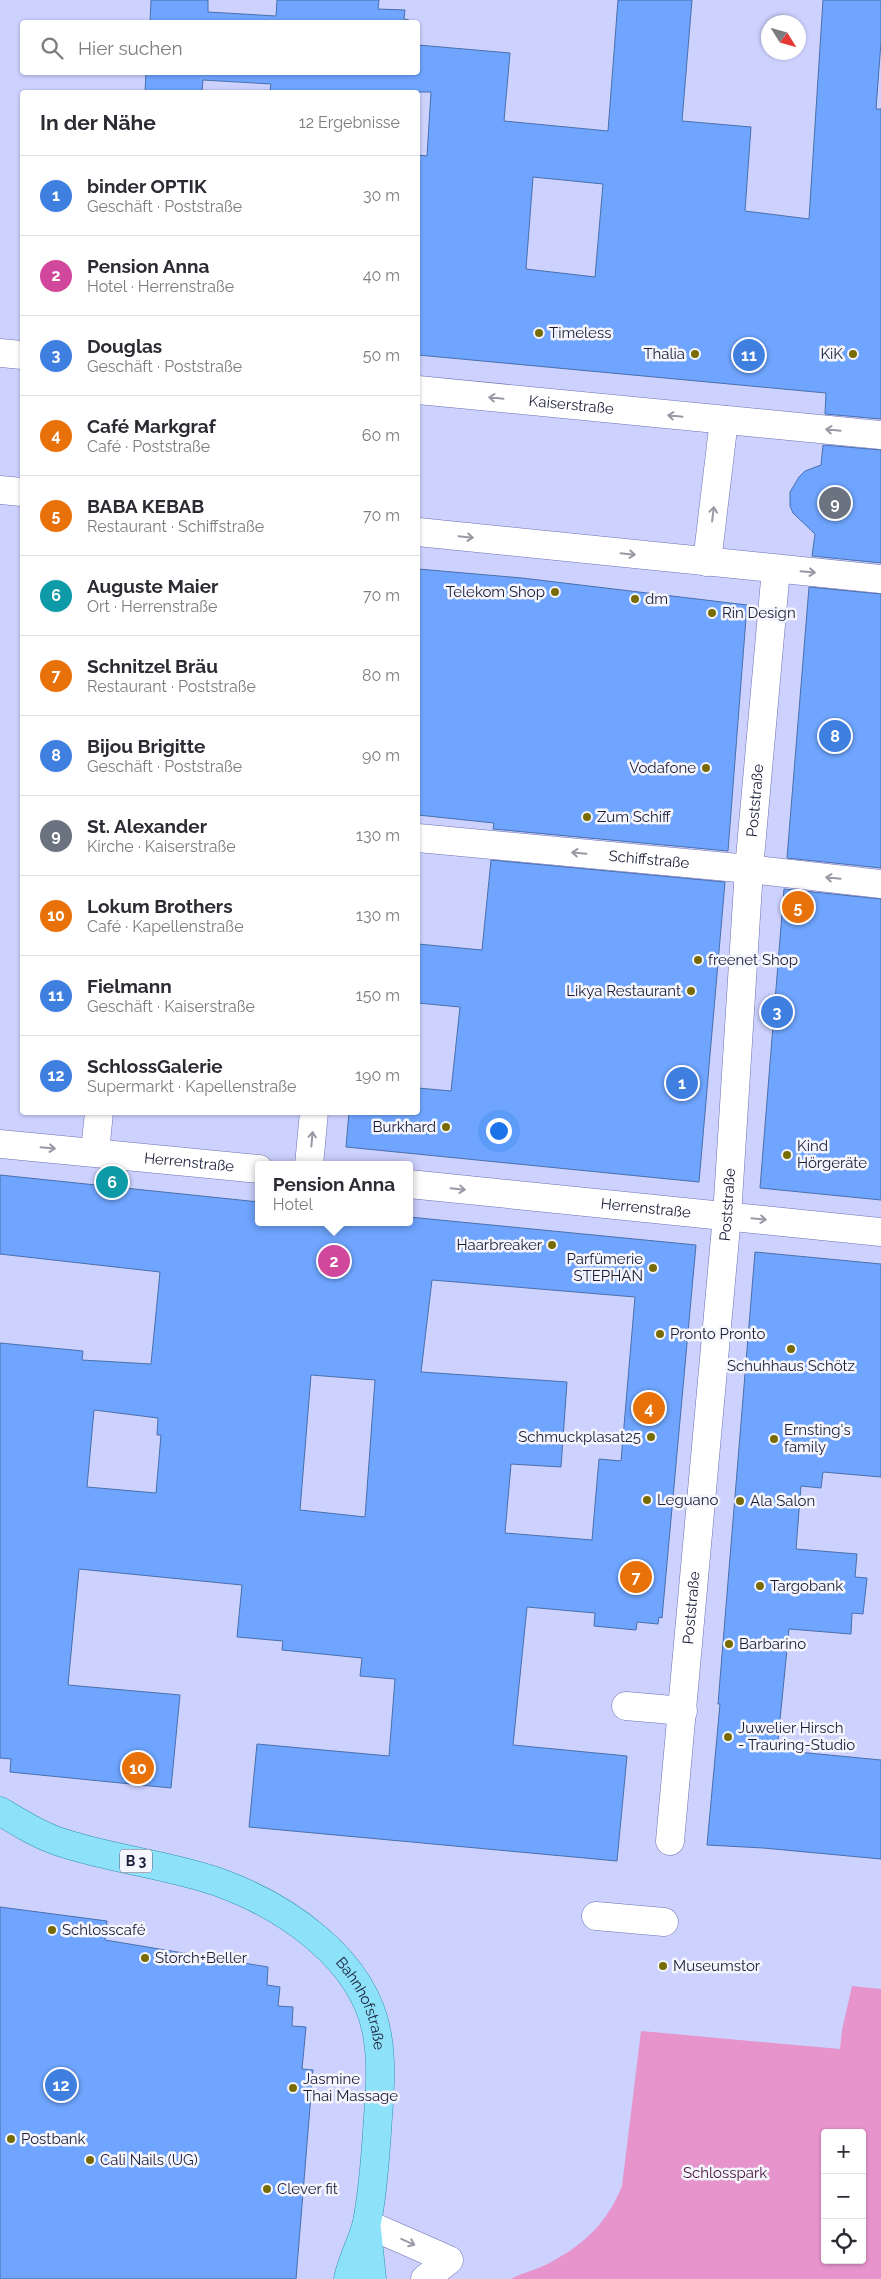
<!DOCTYPE html>
<html lang="de">
<head>
<meta charset="utf-8">
<style>
  :root { --surface:#fff; --page:#f7f7f7; --text:#2b2b33; --muted:#7c7c81; --line:#e1e1e2; --accent:#796b03 }
  body { margin:0; font-family:Raleway,sans-serif; background:var(--page); color:var(--text) }
  .controls { position:absolute; right:15px; bottom:15px; display:grid; overflow:hidden; border-radius:5px; box-shadow:0 1px 4px #0004 }
  .controls button { width:45px; height:45px; display:grid; place-items:center; padding:0; border:0; border-bottom:1px solid var(--line); background:var(--surface); color:var(--text); font:25px sans-serif }
  .compass { position:absolute; left:761px; top:15px; width:45px; height:45px; border-radius:50%; background:var(--surface); box-shadow:0 1px 4px #0004; rotate:127deg }
  .you { position:absolute; left:498px; top:1130px; width:18px; height:18px; margin:-12px; border:4px solid #fff; border-radius:50%; background:#1a73e8; box-shadow:0 0 0 8px #1a73e833 }
  .badge { display:grid; place-items:center; width:32px; height:32px; border-radius:50%; background:var(--accent); color:#fff; font-size:16px; font-weight:700 }
  .pin { position:absolute; translate:-50% -50%; border:2px solid #fff; box-shadow:0 1px 5px #0006 }
  .popup { position:absolute; left:255px; top:1161px; width:158px; height:65px; box-sizing:border-box; display:grid; place-content:center; border-radius:5px; background:var(--surface); filter:drop-shadow(0 1px 4px #0005); font-size:16px; white-space:nowrap; color:var(--muted) }
  .popup b { font-size:19px; color:var(--text) }
  .popup::after { content:''; position:absolute; left:50%; top:100%; margin-left:-10px; border:10px solid transparent; border-top-color:var(--surface) }
  .list { margin:0; padding:0; list-style:none }
  h2 { display:flex; justify-content:space-between; align-items:center; height:65px; margin:0; padding:0 20px; font-size:21px }
  h2 small { font-size:16px; font-weight:400; color:var(--muted) }
  .list li { display:grid; grid-template-columns:32px 1fr auto; gap:15px; align-items:center; box-sizing:border-box; height:80px; padding:0 20px; border-top:1px solid var(--line) }
  .list b { display:block; font-size:19px; white-space:nowrap }
  .list p { margin:0; font-size:16px; white-space:nowrap; color:var(--muted) }
  .list em { font-size:16px; font-style:normal; color:var(--muted) }
  .icon { flex:none; width:28px; height:28px; fill:none; stroke:currentColor; stroke-width:2; stroke-linecap:round; stroke-linejoin:round }
  .map { position:relative; flex:none; width:881px; height:2279px; overflow:hidden }
  .search { position:absolute; background:var(--surface); box-shadow:0 1px 4px #0004; left:20px; top:20px; width:400px; height:55px; display:flex; align-items:center; gap:12px; box-sizing:border-box; padding:0 18px; border-radius:5px; color:var(--muted); font-size:19px }
  .panel { position:absolute; background:var(--surface); box-shadow:0 1px 4px #0004; left:20px; top:90px; width:400px; height:1025px; border-radius:5px }
  .map>svg:first-child { display:block }
  .park { fill:#e694cb; fill-rule:evenodd }
  .building { fill:#6fa5fe; stroke:#4a6fac; fill-rule:evenodd }
  .lines { fill:none; stroke-linecap:round; stroke-linejoin:round }
  .minor-casing { stroke:#6c71b4; stroke-width:29 }
  .major-casing { stroke:#3491b3; stroke-width:29 }
  .minor { stroke:#fff; stroke-width:28 }
  .major { stroke:#8de2f9; stroke-width:28 }
  .oneway { stroke:#9899a5 }
  .poi-dot { fill:#796b03; stroke:#f4f5fd; stroke-width:2 }
  .labels { text-anchor:middle; stroke-width:5; stroke-linejoin:round; paint-order:stroke }
  .shield { fill:#f4f5fd; stroke:#5c5e73; stroke-width:1 }
  .shield-label { font-size:14px; font-weight:bold; fill:#1b1d38 }
  .poi-label { font-size:15px; fill:#1b1d38; stroke:#f4f5fd; text-anchor:start }
  .street-label { font-size:15px; fill:#1b1d38; stroke:#f4f5fd }
  .park-label { font-size:15px; fill:#4d123e; stroke:#f4f5fd }
</style>
</head>
<body>
<div class="map">
<svg width="881" height="2279" viewBox="0 0 881 2279">
  <rect width="100%" height="100%" fill="#ccd1fe"/>
  <path class="park" d="M852 1986 881 1989V2279H511C524 2272 540 2269 553 2261 586 2243 608 2221 622 2186L641 2031 840 2049 842 2030ZM825 2133H862V2260H825Z"/>
  <g class="building">
    <polygon points="151,0 208,0 208,12 276,16 277,0 379,0 378,9 405,10 404,19 409,20 408,22 150,22"/>
    <path d="M618 0H692L682 121 751 127 745 211 809 219 823 0H881V42L876 109H881V419L825 414 826 393 418 355V155L427 156 431 92H270L271 84 203 80 202 92H145L146 72H418V45L510 53 504 121 608 131ZM533 177 603 184 595 277 526 269Z"/>
    <polygon points="823,445 881,450 881,563 812,556 815,534 793,513 790,506 790,492 799,477 805,471 821,465"/>
    <polygon points="418,569 522,578 747,605 728,851 493,829 494,823 418,815"/>
    <polygon points="809,587 881,594 881,868 787,858"/>
    <polygon points="491,860 725,882 699,1182 346,1147 349,1112 418,1112 418,1088 451,1091 460,1007 418,1003 418,944 482,950"/>
    <polygon points="784,889 881,899 881,1200 760,1188"/>
    <path d="M0 1175 259 1202V1222H409V1217L696 1245 662 1618 659 1617 658 1624 637 1622 636 1630 594 1626 595 1613 527 1607 513 1745 627 1756 617 1861 249 1827 257 1744 389 1756 395 1679 360 1676 362 1658 282 1650 283 1641 237 1637 242 1585 79 1569 68 1685 180 1695 171 1788 10 1772 11 1759 0 1758V1343L83 1351 82 1360 151 1364 160 1272 0 1254ZM432 1280 635 1297 621 1461 599 1459 592 1540 505 1533 511 1464 561 1467 567 1382 421 1372ZM311 1375 375 1380 365 1517 300 1510ZM94 1410 158 1418 157 1435H161L156 1493 87 1487Z"/>
    <polygon points="755,1252 881,1264 881,1477 823,1472 821,1488 801,1486 796,1549 857,1554 855,1577 867,1578 863,1614 852,1613 851,1634 789,1629 777,1750 881,1760 881,1859 763,1848 707,1845 720,1704 718,1704"/>
    <polygon points="0,1907 107,1921 105,1940 268,1967 267,1985 280,1987 278,2006 293,2007 292,2026 306,2027 302,2069 313,2070 296,2279 0,2279"/>
  </g>
  <g class="lines">
    <defs>
      <g id="minor">
        <polyline points="0,353 22,355"/>
        <path id="s1" d="M418 390 881 435"/>
        <polyline points="0,490 22,492"/>
        <polyline points="418,532 881,579"/>
        <polyline points="707,562 724,420"/>
        <path id="s2" d="M418 838 749 869 881 884"/>
        <path id="s3" d="M0 1144 259 1169"/>
        <polyline points="95,1152 99,1112"/>
        <polyline points="309,1165 314,1112"/>
        <path id="s4" d="M409 1184 881 1232"/>
        <polyline points="626,1706 683,1711"/>
        <path id="s5" d="M670 1841 727 1216 749 869 776 569"/>
        <polyline points="596,1916 664,1922"/>
        <polyline points="367,2224 449,2260 425,2279"/>
      </g>
      <g id="major">
        <path id="s6" d="M0 1811C18 1822 37 1834 57 1841 109 1859 166 1864 218 1882 285 1906 364 1959 377 2034 383 2067 379 2099 377 2132 375 2162 373 2192 367 2222 363 2241 352 2259 348 2279"/>
        <polyline points="367,2230 372,2279"/>
      </g>
    </defs>
    <use href="#minor" class="minor-casing"/>
    <use href="#major" class="major-casing"/>
    <use href="#minor" class="minor"/>
    <use href="#major" class="major"/>
  </g>
  <defs><path id="oneway-shaft" d="M-6 0H5M1.5-3L5.5 0L1.5 3" fill="none" stroke-width="1.6" stroke-linecap="round" stroke-linejoin="round" transform="scale(1.25)"/></defs>
  <g class="oneway">
    <use href="#oneway-shaft" transform="translate(496 398) rotate(-174)"/>
    <use href="#oneway-shaft" transform="translate(675 416) rotate(-174)"/>
    <use href="#oneway-shaft" transform="translate(833 430) rotate(-174)"/>
    <use href="#oneway-shaft" transform="translate(713 514) rotate(-83)"/>
    <use href="#oneway-shaft" transform="translate(466 537) rotate(6)"/>
    <use href="#oneway-shaft" transform="translate(628 554) rotate(6)"/>
    <use href="#oneway-shaft" transform="translate(808 572) rotate(5)"/>
    <use href="#oneway-shaft" transform="translate(579 853) rotate(-175)"/>
    <use href="#oneway-shaft" transform="translate(833 878) rotate(-174)"/>
    <use href="#oneway-shaft" transform="translate(312 1139) rotate(-85)"/>
    <use href="#oneway-shaft" transform="translate(48 1148) rotate(5)"/>
    <use href="#oneway-shaft" transform="translate(458 1189) rotate(6)"/>
    <use href="#oneway-shaft" transform="translate(759 1219) rotate(6)"/>
    <use href="#oneway-shaft" transform="translate(408 2242) rotate(24)"/>
  </g>
  <g class="poi-dot">
    <circle cx="539" cy="333" r="5"/>
    <circle cx="695" cy="354" r="5"/>
    <circle cx="853" cy="354" r="5"/>
    <circle cx="555" cy="592" r="5"/>
    <circle cx="635" cy="599" r="5"/>
    <circle cx="712" cy="613" r="5"/>
    <circle cx="706" cy="768" r="5"/>
    <circle cx="587" cy="817" r="5"/>
    <circle cx="698" cy="960" r="5"/>
    <circle cx="691" cy="991" r="5"/>
    <circle cx="446" cy="1127" r="5"/>
    <circle cx="787" cy="1155" r="5"/>
    <circle cx="552" cy="1245" r="5"/>
    <circle cx="653" cy="1268" r="5"/>
    <circle cx="660" cy="1334" r="5"/>
    <circle cx="791" cy="1349" r="5"/>
    <circle cx="651" cy="1437" r="5"/>
    <circle cx="774" cy="1439" r="5"/>
    <circle cx="647" cy="1500" r="5"/>
    <circle cx="740" cy="1501" r="5"/>
    <circle cx="760" cy="1586" r="5"/>
    <circle cx="729" cy="1644" r="5"/>
    <circle cx="728" cy="1737" r="5"/>
    <circle cx="52" cy="1930" r="5"/>
    <circle cx="145" cy="1958" r="5"/>
    <circle cx="663" cy="1966" r="5"/>
    <circle cx="293" cy="2088" r="5"/>
    <circle cx="11" cy="2139" r="5"/>
    <circle cx="90" cy="2160" r="5"/>
    <circle cx="267" cy="2189" r="5"/>
  </g>
  <g class="labels">
    <rect class="shield" x="120" y="1849.5" width="32" height="23" rx="4"/>
    <g class="shield-label">
      <text x="136" y="1866">B 3</text>
    </g>
    <g class="poi-label">
      <text x="549" y="338">Timeless</text>
      <text x="685" y="359" text-anchor="end">Thalia</text>
      <text x="843" y="359" text-anchor="end">KiK</text>
      <text x="545" y="597" text-anchor="end">Telekom Shop</text>
      <text x="645" y="604">dm</text>
      <text x="722" y="618">Rin Design</text>
      <text x="696" y="773" text-anchor="end">Vodafone</text>
      <text x="597" y="822">Zum Schiff</text>
      <text x="708" y="965">freenet Shop</text>
      <text x="681" y="996" text-anchor="end">Likya Restaurant</text>
      <text x="436" y="1132" text-anchor="end">Burkhard</text>
      <text x="797" y="1151">Kind<tspan x="797" dy="17">Hörgeräte</tspan></text>
      <text x="542" y="1250" text-anchor="end">Haarbreaker</text>
      <text x="643" y="1264" text-anchor="end">Parfümerie<tspan x="643" dy="17">STEPHAN</tspan></text>
      <text x="670" y="1339">Pronto Pronto</text>
      <text x="791" y="1371" text-anchor="middle">Schuhhaus Schötz</text>
      <text x="784" y="1435">Ernsting's<tspan x="784" dy="17">family</tspan></text>
      <text x="641" y="1442" text-anchor="end">Schmuckplasat25</text>
      <text x="657" y="1505">Leguano</text>
      <text x="750" y="1506">Ala Salon</text>
      <text x="770" y="1591">Targobank</text>
      <text x="739" y="1649">Barbarino</text>
      <text x="738" y="1733">Juwelier Hirsch<tspan x="738" dy="17">- Trauring-Studio</tspan></text>
      <text x="62" y="1935">Schlosscafé</text>
      <text x="155" y="1963">Storch+Beller</text>
      <text x="673" y="1971">Museumstor</text>
      <text x="303" y="2084">Jasmine<tspan x="303" dy="17">Thai Massage</tspan></text>
      <text x="21" y="2144">Postbank</text>
      <text x="100" y="2165">Cali Nails (UG)</text>
      <text x="277" y="2194">Clever fit</text>
    </g>
    <g class="street-label">
      <text dy="5" stroke="none"><textPath href="#s1" startOffset="154">Kaiserstraße</textPath></text>
      <text dy="5" stroke="none"><textPath href="#s5" startOffset="1044">Poststraße</textPath></text>
      <text dy="5" stroke="none"><textPath href="#s2" startOffset="232">Schiffstraße</textPath></text>
      <text dy="5" stroke="none"><textPath href="#s3" startOffset="190">Herrenstraße</textPath></text>
      <text dy="5" stroke="none"><textPath href="#s5" startOffset="639">Poststraße</textPath></text>
      <text dy="5" stroke="none"><textPath href="#s4" startOffset="238">Herrenstraße</textPath></text>
      <text dy="5" stroke="none"><textPath href="#s5" startOffset="234">Poststraße</textPath></text>
      <text dy="5" stroke="none"><textPath href="#s6" startOffset="426">Bahnhofstraße</textPath></text>
    </g>
    <g class="park-label">
      <text x="725" y="2178">Schlosspark</text>
    </g>
  </g>
</svg>
<div class="controls">
<button>+</button>
<button>−</button>
<button><svg class="icon" aria-label="locate" viewBox="0 0 24 24"><circle cx="12" cy="12" r="6"/><path d="M12 2v4M12 18v4M2 12h4M18 12h4"/></svg></button>
</div>
<svg class="compass" viewBox="-18 -18 36 36"><path d="M0-13l5 13h-10z" fill="#e53935"/><path d="M0 13l5-13h-10z" fill="#7c7c81"/></svg>
<div class="you"></div>
<div class="pin badge" style="left:682px;top:1083px;background:#3f7fe0">1</div>
<div class="pin badge" style="left:334px;top:1261px;background:#d1479c">2</div>
<div class="popup"><b>Pension Anna</b>Hotel</div>
<div class="pin badge" style="left:777px;top:1012px;background:#3f7fe0">3</div>
<div class="pin badge" style="left:649px;top:1408px;background:#e8710a">4</div>
<div class="pin badge" style="left:798px;top:907px;background:#e8710a">5</div>
<div class="pin badge" style="left:112px;top:1182px;background:#0f9aa8">6</div>
<div class="pin badge" style="left:636px;top:1577px;background:#e8710a">7</div>
<div class="pin badge" style="left:835px;top:736px;background:#3f7fe0">8</div>
<div class="pin badge" style="left:835px;top:503px;background:#6b7280">9</div>
<div class="pin badge" style="left:138px;top:1768px;background:#e8710a">10</div>
<div class="pin badge" style="left:749px;top:355px;background:#3f7fe0">11</div>
<div class="pin badge" style="left:61px;top:2085px;background:#3f7fe0">12</div>
<div class="search"><svg class="icon" aria-label="search" viewBox="0 0 24 24"><circle cx="10" cy="10" r="6"/><path d="M15 15l6 6"/></svg>Hier suchen</div>
<section class="panel">
<h2>In der Nähe<small>12 Ergebnisse</small></h2>
<ul class="list">
<li><span class="badge" style="background:#3f7fe0">1</span><div><b>binder OPTIK</b><p>Geschäft · Poststraße</p></div><em>30 m</em></li>
<li><span class="badge" style="background:#d1479c">2</span><div><b>Pension Anna</b><p>Hotel · Herrenstraße</p></div><em>40 m</em></li>
<li><span class="badge" style="background:#3f7fe0">3</span><div><b>Douglas</b><p>Geschäft · Poststraße</p></div><em>50 m</em></li>
<li><span class="badge" style="background:#e8710a">4</span><div><b>Café Markgraf</b><p>Café · Poststraße</p></div><em>60 m</em></li>
<li><span class="badge" style="background:#e8710a">5</span><div><b>BABA KEBAB</b><p>Restaurant · Schiffstraße</p></div><em>70 m</em></li>
<li><span class="badge" style="background:#0f9aa8">6</span><div><b>Auguste Maier</b><p>Ort · Herrenstraße</p></div><em>70 m</em></li>
<li><span class="badge" style="background:#e8710a">7</span><div><b>Schnitzel Bräu</b><p>Restaurant · Poststraße</p></div><em>80 m</em></li>
<li><span class="badge" style="background:#3f7fe0">8</span><div><b>Bijou Brigitte</b><p>Geschäft · Poststraße</p></div><em>90 m</em></li>
<li><span class="badge" style="background:#6b7280">9</span><div><b>St. Alexander</b><p>Kirche · Kaiserstraße</p></div><em>130 m</em></li>
<li><span class="badge" style="background:#e8710a">10</span><div><b>Lokum Brothers</b><p>Café · Kapellenstraße</p></div><em>130 m</em></li>
<li><span class="badge" style="background:#3f7fe0">11</span><div><b>Fielmann</b><p>Geschäft · Kaiserstraße</p></div><em>150 m</em></li>
<li><span class="badge" style="background:#3f7fe0">12</span><div><b>SchlossGalerie</b><p>Supermarkt · Kapellenstraße</p></div><em>190 m</em></li>
</ul>
</section>
</div>
</body>
</html>
